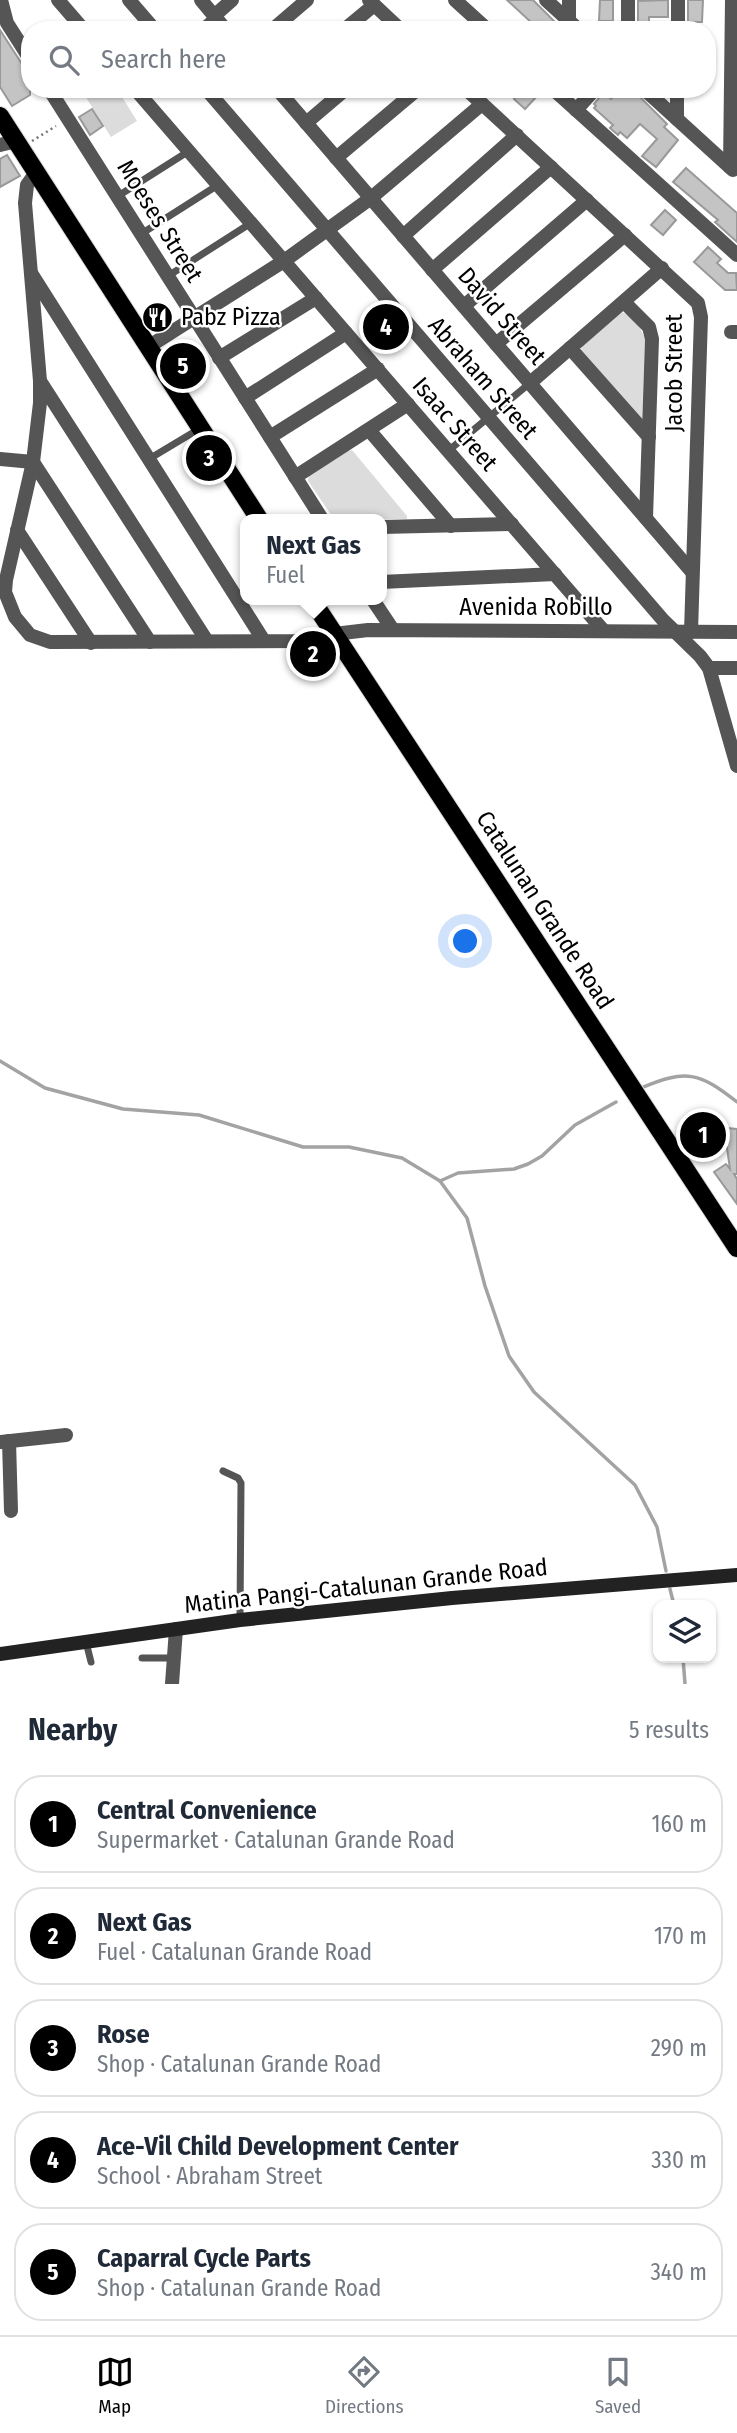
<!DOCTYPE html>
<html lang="en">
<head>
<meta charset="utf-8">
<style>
  :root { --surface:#fff; --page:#f6f6f7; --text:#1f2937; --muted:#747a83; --line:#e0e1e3; --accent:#000 }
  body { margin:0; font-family:"Fira Sans Condensed",sans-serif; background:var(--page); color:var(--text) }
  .controls { position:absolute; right:21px; bottom:21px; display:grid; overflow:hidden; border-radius:14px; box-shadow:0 2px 5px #0004 }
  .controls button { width:63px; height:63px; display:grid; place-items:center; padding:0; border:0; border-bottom:2px solid var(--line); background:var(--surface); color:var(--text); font:35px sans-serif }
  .you { position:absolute; left:466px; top:942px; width:24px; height:24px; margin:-18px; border:5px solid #fff; border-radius:50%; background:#1a73e8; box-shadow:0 0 0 10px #1a73e833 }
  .badge { display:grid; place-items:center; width:46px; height:46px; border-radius:50%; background:var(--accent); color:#fff; font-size:23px; font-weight:700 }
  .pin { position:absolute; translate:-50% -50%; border:4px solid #fff; box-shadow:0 2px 7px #0006 }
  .popup { position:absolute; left:240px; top:514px; width:147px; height:91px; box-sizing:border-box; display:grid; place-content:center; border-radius:14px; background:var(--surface); filter:drop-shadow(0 2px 5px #0005); font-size:23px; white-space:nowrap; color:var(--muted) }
  .popup b { font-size:26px; color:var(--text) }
  .popup::after { content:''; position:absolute; left:50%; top:100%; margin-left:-14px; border:14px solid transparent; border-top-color:var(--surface) }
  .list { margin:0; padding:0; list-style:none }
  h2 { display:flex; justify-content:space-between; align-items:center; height:91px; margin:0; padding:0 28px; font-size:30px }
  h2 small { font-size:23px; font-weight:400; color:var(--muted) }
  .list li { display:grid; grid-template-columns:46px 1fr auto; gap:21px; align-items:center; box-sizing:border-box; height:98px; margin:0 14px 14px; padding:0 14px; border:2px solid var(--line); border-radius:28px }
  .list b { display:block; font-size:26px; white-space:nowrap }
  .list p { margin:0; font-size:23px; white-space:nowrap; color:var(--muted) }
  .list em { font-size:23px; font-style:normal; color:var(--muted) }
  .icon { flex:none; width:38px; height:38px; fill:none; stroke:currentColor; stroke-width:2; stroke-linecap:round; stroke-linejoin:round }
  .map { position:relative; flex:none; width:737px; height:1684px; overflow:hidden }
  .search { position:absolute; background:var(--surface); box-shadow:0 2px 5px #0004; left:21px; right:21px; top:21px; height:77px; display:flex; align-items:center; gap:18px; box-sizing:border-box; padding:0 24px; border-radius:28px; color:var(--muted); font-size:26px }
  .sheet { height:651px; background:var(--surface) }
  nav { display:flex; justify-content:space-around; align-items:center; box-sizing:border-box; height:98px; border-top:2px solid var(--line); background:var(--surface); font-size:19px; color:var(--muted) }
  nav a { display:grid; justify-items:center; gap:4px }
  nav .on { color:var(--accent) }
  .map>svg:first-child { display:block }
  .green { fill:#dcdcdc }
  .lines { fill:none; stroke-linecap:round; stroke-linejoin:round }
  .stream { stroke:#a3a3a3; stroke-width:3.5 }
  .building { fill:#c4c4c4; stroke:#999; stroke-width:2 }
  .primary-casing { stroke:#dbdbdb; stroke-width:20 }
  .path { stroke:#777; stroke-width:2.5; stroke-dasharray:2 3.5; stroke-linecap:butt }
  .lane { stroke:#555; stroke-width:7 }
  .street { stroke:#555; stroke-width:14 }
  .secondary { stroke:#222; stroke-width:14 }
  .primary { stroke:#000; stroke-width:18 }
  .labels { text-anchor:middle; stroke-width:5; stroke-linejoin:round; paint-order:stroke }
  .street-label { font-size:24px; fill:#000; stroke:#fff }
  .poi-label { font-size:24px; fill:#000; stroke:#fff; text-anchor:start }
</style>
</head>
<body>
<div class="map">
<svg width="737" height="1684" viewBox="0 0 737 1684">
  <rect width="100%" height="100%" fill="#fff"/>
  <g class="green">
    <polygon points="84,89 117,89 137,121 111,137 82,91"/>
    <path d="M621 312C633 316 642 328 645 340L642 420 581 351 582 345Z"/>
    <polygon points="352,450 407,516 407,519 336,519 332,516 308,481 309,475 347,451"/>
  </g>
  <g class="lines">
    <g class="stream">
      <polyline points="0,1061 45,1088 123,1109 199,1115 303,1147 349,1147 402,1158 440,1181 467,1218 485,1286 509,1356 534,1392 635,1485 657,1527 666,1571"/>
      <path d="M641 1088C686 1069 699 1072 737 1102"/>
      <polyline points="440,1181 458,1173 514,1169 528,1164 542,1156 575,1125 616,1102"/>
      <polyline points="670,1589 674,1605"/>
      <polyline points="683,1658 685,1684"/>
    </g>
  </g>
  <g class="building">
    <polygon points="507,0 533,0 556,23 550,30 528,30 533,24"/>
    <polygon points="600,0 613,0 613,21 599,21"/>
    <polygon points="668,0 668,17 649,17 649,30 638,30 638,1"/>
    <polygon points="688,0 703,0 702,22 688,22"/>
    <polygon points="0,30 22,64 30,69 30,95 12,106 0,87"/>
    <polygon points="523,89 531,89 538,95 525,109 514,99"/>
    <polygon points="620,89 632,89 667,124 664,127 678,140 656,167 642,156 657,139 640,124 627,138 620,132 618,135 610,128 613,125 594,108 596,106 594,104 604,92 611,99"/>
    <polygon points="92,109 103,126 90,135 79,117"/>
    <polygon points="7,155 20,176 0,187 0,159"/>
    <polygon points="686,168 737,213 737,242 715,222 718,220 673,182"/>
    <polygon points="665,210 676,220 663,235 651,225"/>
    <polygon points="708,247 721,259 717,263 728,273 736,273 737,290 725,290 694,262"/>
    <polygon points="318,648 319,651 323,651 330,663 300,662 300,651"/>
    <polygon points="688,1124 737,1129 737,1174 734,1174 737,1179 737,1204 714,1172 726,1164 730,1169 726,1141 687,1138"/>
  </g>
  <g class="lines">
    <defs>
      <g id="primary">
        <polyline points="0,116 259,519"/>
        <polyline points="312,600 737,1248"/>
      </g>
    </defs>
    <use href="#primary" class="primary-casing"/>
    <polyline class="path" points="32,141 56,126"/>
    <g class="lane">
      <polyline points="198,30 214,16"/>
      <polyline points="118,196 189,151"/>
      <polyline points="141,234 218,185"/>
      <polyline points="168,276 251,223"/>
      <polyline points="448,451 530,383"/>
      <polyline points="149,459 199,429"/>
      <polyline points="223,1471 238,1478 241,1483 240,1619"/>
      <polyline points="86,1642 91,1662"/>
      <polyline points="142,1658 175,1658"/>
    </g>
    <g class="street">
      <polyline points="1,0 7,23 30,59"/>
      <polyline points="58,0 84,30"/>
      <polyline points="129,0 155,30"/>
      <polyline points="201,0 226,30"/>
      <polyline points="369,0 401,30"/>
      <polyline points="455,0 488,30"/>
      <polyline points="546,0 579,30"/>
      <polyline points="214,16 232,0"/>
      <polyline points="569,20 569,0"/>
      <polyline points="272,30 307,0"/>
      <polyline points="344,30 374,5"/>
      <polyline points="628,30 628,0"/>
      <polyline points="678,30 678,0"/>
      <polyline points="49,89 322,519"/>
      <polyline points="135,89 603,630"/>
      <polyline points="206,89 663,620 700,656 709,668 737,766"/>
      <polyline points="277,89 692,572"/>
      <polyline points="466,89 698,303 701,317 691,632"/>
      <polyline points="553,89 737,255"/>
      <polyline points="644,89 733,170"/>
      <polyline points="576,110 595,89"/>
      <polyline points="677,119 677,89"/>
      <polyline points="306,123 346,89"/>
      <polyline points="0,145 17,141"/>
      <polyline points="336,158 418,89"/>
      <polyline points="730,167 732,0"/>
      <polyline points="37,171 27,185 25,203 40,381 40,403 33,462 6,580 5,592 15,617 30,635 50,642 306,641 334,634 368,630 737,632"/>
      <polyline points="403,236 517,135"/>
      <polyline points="432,270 551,167"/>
      <polyline points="31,273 264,641"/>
      <polyline points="624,302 649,327 652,339 646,518"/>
      <polyline points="464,306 587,200"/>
      <polyline points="731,332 737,332"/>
      <polyline points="496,344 625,235"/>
      <polyline points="148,347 284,261 371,198 482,104"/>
      <polyline points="570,348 649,437"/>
      <polyline points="219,358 316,298"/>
      <polyline points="40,381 207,641"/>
      <polyline points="530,383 662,268"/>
      <polyline points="245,398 346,333"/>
      <polyline points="369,430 451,526"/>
      <polyline points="270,437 378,369"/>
      <polyline points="0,459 33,462 150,642"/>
      <polyline points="295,477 408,404"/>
      <polyline points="381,527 512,524"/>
      <polyline points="17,530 91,643"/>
      <polyline points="381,582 555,574"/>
      <polyline points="373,600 393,630"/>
      <polyline points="709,668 737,668"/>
      <polyline points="9,1441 11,1511"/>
      <polyline points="1,1442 66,1435"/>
      <polyline points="172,1684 176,1629"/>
    </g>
    <polyline class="secondary" points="0,1654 240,1620 452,1598 737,1575"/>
    <use href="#primary" class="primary"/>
  </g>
  <defs>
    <symbol id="restaurant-disc" viewBox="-11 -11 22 22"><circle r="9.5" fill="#000" stroke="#fff"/><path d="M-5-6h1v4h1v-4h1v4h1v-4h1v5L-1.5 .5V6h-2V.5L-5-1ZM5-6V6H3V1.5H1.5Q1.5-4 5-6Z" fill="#fff"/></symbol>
  </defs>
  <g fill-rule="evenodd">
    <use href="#restaurant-disc" x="140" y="300" width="35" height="35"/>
  </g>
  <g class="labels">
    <g class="street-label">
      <text transform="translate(160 221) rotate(58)" y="8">Moeses Street</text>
      <text transform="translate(502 316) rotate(49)" y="8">David Street</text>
      <text transform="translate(674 373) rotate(-90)" y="8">Jacob Street</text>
      <text transform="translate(483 378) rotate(49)" y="8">Abraham Street</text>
      <text transform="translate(455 424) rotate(49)" y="8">Isaac Street</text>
      <text x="536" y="615">Avenida Robillo</text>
      <text transform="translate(545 910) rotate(57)" y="8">Catalunan Grande Road</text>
      <text transform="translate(366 1586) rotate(-6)" y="8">Matina Pangi-Catalunan Grande Road</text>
    </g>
    <g class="poi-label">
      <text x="181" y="325">Pabz Pizza</text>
    </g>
  </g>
</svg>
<div class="controls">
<button><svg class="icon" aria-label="layers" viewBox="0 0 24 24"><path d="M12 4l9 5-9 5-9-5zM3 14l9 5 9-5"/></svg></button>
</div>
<div class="you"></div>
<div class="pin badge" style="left:703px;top:1135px">1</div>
<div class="pin badge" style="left:313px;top:654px">2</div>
<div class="popup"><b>Next Gas</b>Fuel</div>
<div class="pin badge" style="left:209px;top:458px">3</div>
<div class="pin badge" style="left:386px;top:327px">4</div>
<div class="pin badge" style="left:183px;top:366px">5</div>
<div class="search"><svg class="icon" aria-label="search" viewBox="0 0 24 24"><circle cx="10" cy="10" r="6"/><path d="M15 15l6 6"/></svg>Search here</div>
</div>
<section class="sheet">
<h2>Nearby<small>5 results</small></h2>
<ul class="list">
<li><span class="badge">1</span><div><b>Central Convenience</b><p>Supermarket · Catalunan Grande Road</p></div><em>160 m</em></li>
<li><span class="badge">2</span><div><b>Next Gas</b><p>Fuel · Catalunan Grande Road</p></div><em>170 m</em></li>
<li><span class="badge">3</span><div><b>Rose</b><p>Shop · Catalunan Grande Road</p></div><em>290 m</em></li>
<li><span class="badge">4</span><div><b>Ace-Vil Child Development Center</b><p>School · Abraham Street</p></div><em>330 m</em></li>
<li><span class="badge">5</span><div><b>Caparral Cycle Parts</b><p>Shop · Catalunan Grande Road</p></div><em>340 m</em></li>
</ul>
</section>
<nav>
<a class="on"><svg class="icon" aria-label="map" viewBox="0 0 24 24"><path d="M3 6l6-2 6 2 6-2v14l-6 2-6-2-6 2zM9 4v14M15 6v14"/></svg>Map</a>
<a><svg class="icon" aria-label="directions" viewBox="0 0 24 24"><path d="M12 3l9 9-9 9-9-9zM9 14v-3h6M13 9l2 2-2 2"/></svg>Directions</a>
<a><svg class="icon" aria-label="saved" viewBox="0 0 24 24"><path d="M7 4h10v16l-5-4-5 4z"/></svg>Saved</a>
</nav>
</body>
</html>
